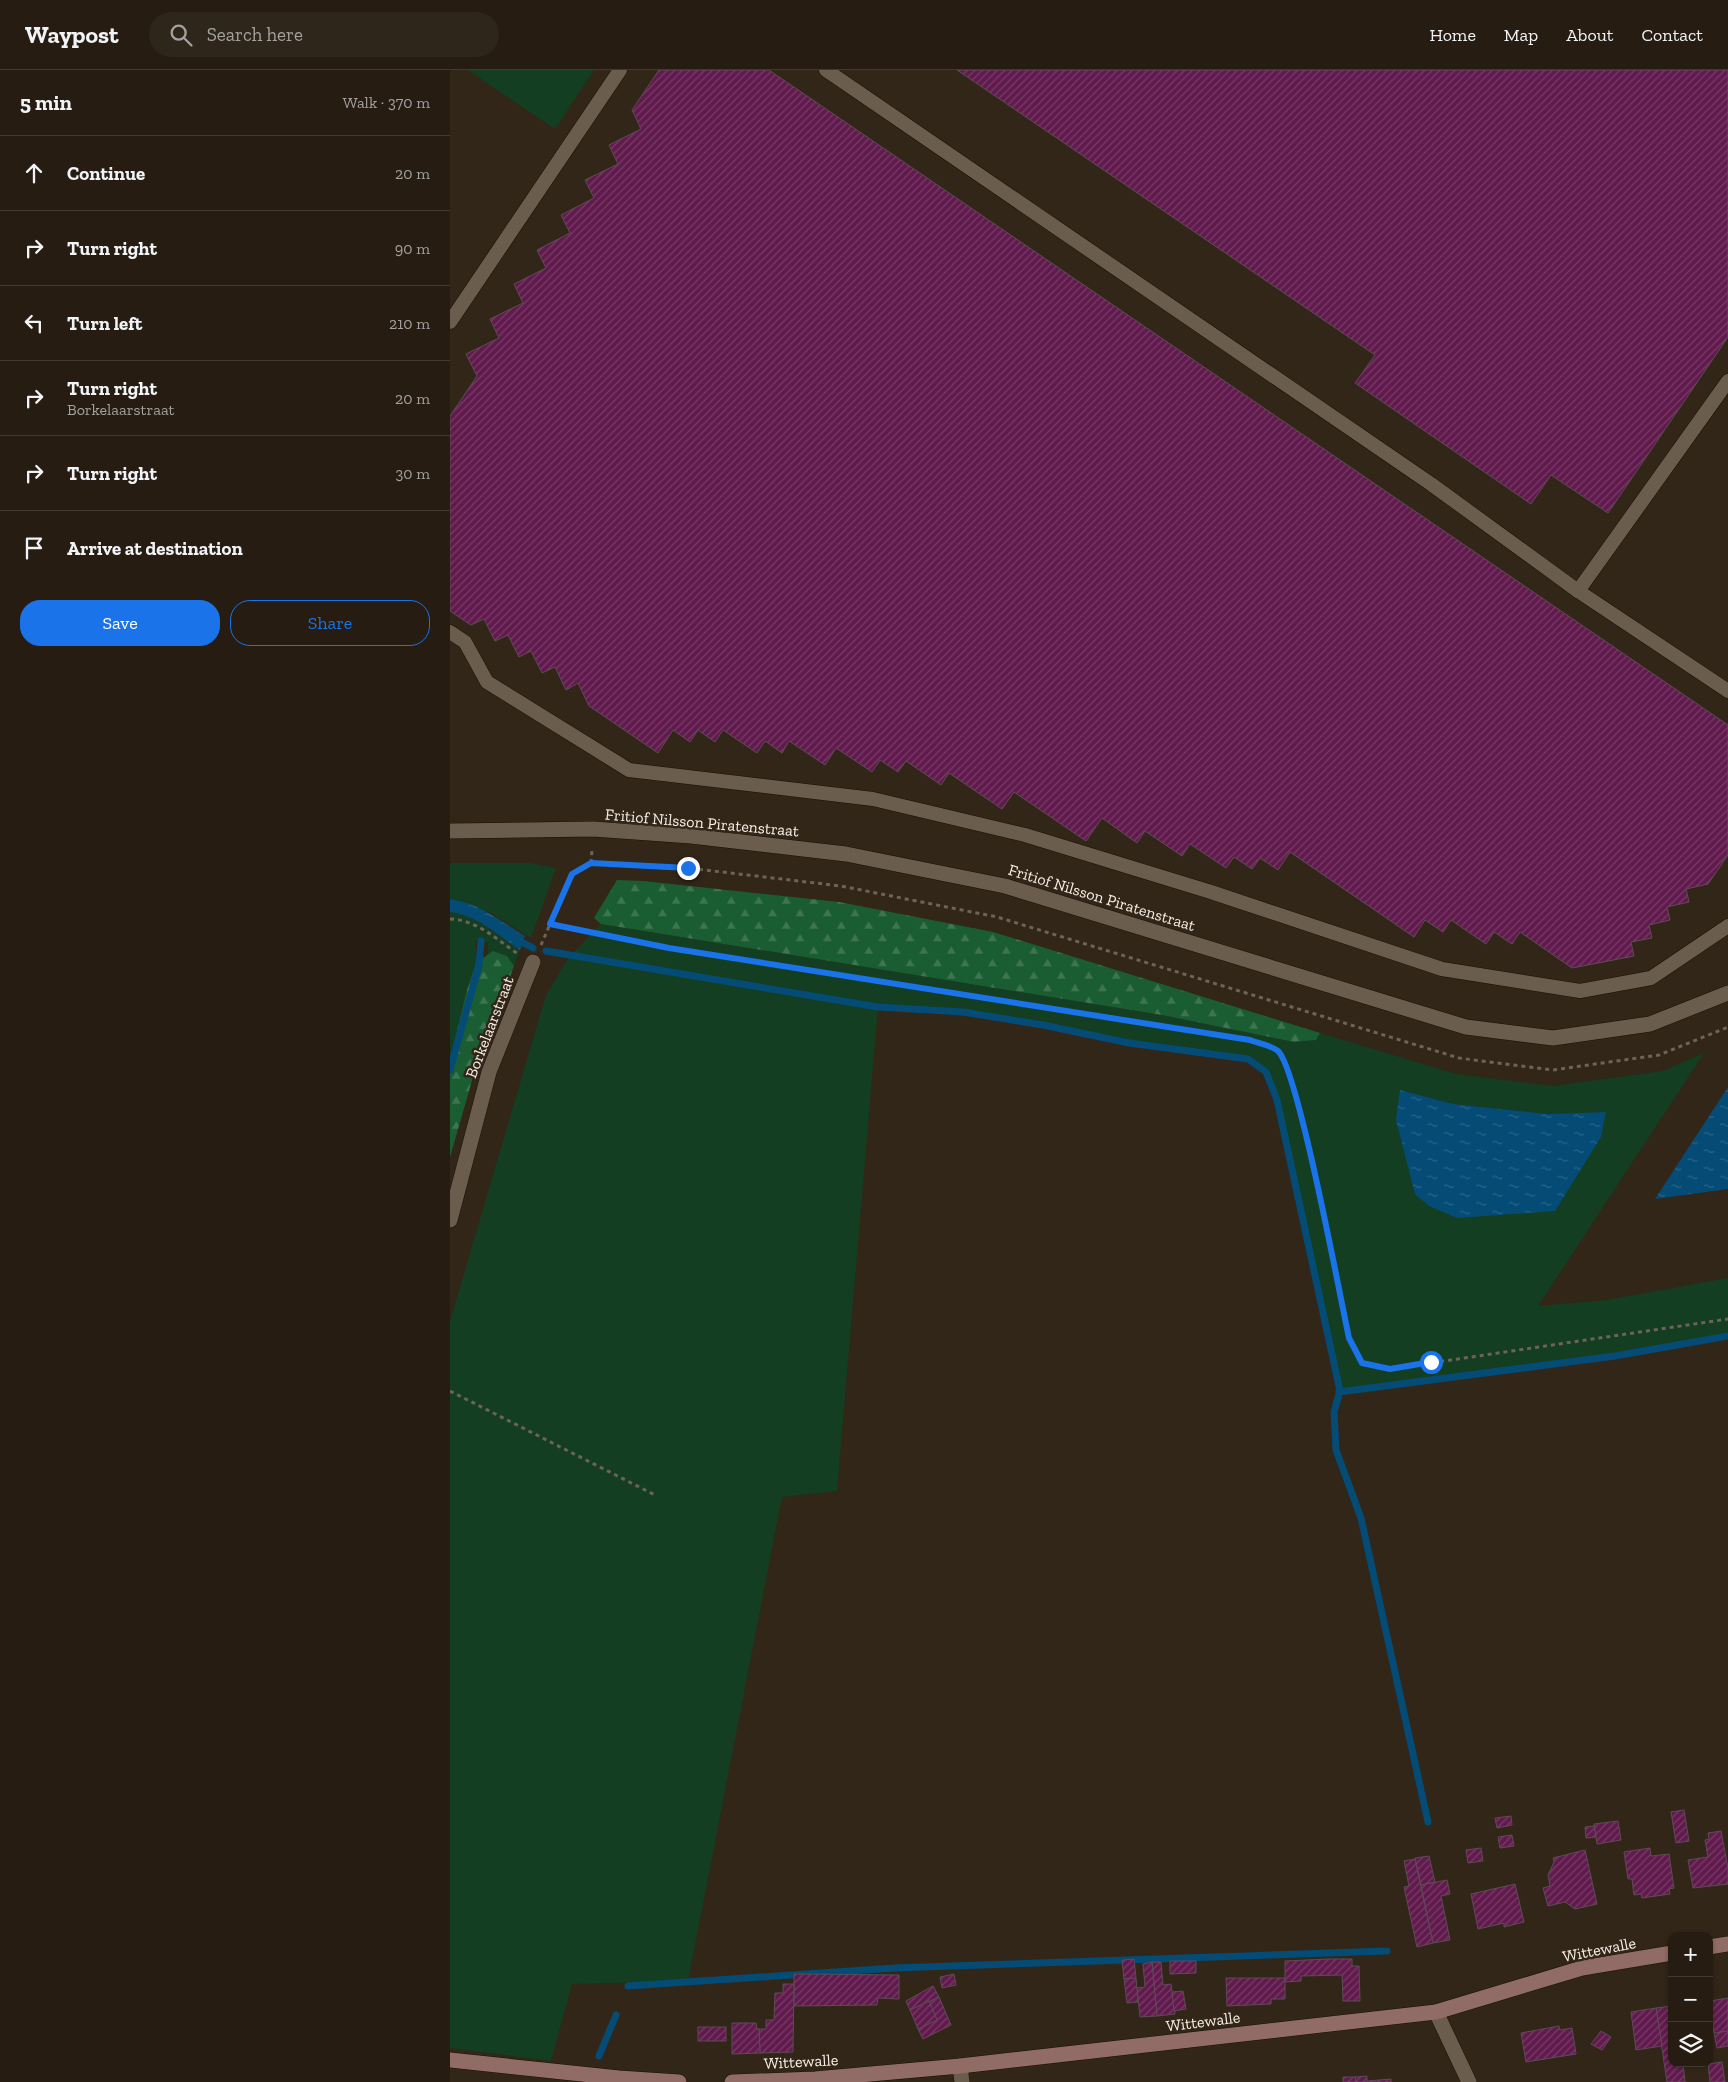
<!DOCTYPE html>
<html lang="en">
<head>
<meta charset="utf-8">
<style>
  :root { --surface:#261c12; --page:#2e251b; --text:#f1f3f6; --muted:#a4a19f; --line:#423a32; --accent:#1a73e8 }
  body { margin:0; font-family:"Zilla Slab",serif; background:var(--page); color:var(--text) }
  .controls { position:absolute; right:15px; bottom:15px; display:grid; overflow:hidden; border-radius:10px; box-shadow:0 1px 4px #0004 }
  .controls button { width:45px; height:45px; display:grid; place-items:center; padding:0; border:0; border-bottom:1px solid var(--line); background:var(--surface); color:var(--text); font:25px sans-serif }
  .stop { position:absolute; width:15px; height:15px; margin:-11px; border:4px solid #1a73e8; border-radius:50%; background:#fff }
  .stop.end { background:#1a73e8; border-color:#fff; box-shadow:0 1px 5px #0008 }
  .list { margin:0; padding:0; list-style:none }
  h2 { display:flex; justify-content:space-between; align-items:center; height:65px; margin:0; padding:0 20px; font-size:21px }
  h2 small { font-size:16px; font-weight:400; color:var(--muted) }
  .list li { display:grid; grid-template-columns:32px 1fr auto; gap:15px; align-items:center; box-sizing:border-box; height:75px; padding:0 20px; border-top:1px solid var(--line) }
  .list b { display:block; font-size:19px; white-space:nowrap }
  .list p { margin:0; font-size:16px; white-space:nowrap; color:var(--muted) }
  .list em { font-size:16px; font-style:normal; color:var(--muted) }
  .actions { display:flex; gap:10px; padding:15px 20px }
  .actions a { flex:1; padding:11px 0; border:1px solid var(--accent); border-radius:20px; text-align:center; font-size:18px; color:var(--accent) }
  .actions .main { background:var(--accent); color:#fff }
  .icon { flex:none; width:28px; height:28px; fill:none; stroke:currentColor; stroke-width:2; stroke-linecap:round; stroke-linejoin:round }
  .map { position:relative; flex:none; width:1278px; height:2012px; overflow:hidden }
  header { display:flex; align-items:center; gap:30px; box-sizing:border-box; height:70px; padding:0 25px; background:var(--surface); border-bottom:1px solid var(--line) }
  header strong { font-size:24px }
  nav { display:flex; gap:28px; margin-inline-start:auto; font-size:18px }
  .search { width:350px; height:45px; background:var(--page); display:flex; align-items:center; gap:12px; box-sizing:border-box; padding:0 18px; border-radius:28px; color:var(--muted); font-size:19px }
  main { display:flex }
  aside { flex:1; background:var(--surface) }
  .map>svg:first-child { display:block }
  .grass { fill:#133e22; fill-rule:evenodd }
  .forest { fill:url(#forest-firs) }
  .water { fill:url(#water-ripples) }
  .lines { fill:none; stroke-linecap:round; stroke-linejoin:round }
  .stream { stroke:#044b76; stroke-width:7 }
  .building { fill:url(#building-hatch); stroke:#5d4c56 }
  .lane-casing { stroke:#190f04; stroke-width:15 }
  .street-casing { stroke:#190f04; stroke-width:16 }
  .secondary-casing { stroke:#190f04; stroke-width:16 }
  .path { stroke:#6e6356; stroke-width:3; stroke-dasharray:4 4; stroke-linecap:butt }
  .lane { stroke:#6a5d4e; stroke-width:14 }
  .street { stroke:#6a5d4e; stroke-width:15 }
  .secondary { stroke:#916c66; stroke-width:15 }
  .route { stroke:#1a73e8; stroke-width:6 }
  .labels { text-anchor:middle; stroke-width:5; stroke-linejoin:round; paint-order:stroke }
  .street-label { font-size:16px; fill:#f8efe7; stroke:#322618 }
</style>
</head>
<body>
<header>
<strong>Waypost</strong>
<div class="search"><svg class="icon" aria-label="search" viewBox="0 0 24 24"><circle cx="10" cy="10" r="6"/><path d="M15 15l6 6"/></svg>Search here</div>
<nav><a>Home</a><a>Map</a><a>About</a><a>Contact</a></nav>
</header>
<main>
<aside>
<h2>5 min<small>Walk · 370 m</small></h2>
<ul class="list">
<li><svg class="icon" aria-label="ahead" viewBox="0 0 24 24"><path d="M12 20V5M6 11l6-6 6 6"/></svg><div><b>Continue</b></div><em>20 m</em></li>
<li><svg class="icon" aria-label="right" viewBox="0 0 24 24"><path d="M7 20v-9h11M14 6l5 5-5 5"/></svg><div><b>Turn right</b></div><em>90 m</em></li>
<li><svg class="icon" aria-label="left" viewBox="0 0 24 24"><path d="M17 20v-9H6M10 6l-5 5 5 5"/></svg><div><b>Turn left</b></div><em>210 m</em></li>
<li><svg class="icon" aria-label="right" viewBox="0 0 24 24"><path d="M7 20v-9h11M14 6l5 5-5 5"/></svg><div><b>Turn right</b><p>Borkelaarstraat</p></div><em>20 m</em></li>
<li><svg class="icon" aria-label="right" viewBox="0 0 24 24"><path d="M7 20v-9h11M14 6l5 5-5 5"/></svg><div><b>Turn right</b></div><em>30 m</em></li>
<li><svg class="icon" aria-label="arrive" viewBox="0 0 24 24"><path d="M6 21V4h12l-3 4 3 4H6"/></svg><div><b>Arrive at destination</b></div></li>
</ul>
<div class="actions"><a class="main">Save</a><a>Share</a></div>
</aside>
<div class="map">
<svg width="1278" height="2012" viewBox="0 0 1278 2012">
  <defs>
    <pattern id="forest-firs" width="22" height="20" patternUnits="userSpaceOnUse" patternTransform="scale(1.25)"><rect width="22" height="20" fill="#1b5d33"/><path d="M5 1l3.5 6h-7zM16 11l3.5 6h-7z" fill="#3d7551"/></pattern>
    <pattern id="water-ripples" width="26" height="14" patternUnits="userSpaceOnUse" patternTransform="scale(1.25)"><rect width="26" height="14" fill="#044b76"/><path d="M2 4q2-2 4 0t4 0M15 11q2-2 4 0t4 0" fill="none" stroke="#29658a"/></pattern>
    <pattern id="building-hatch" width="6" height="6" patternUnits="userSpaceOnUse" patternTransform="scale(1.25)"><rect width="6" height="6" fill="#611a4d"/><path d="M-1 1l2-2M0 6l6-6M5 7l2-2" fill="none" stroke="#783c67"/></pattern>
  </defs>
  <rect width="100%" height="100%" fill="#322618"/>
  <g class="grass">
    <polygon points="18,0 144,0 105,59"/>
    <polygon points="0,793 80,793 106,798 81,868 39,842 0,829"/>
    <path d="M0 842C29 846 46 865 70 880L64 896 57 886 43 881 38 885V873L26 870V893L17 920 0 989Z"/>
    <path d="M151 854 712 945 844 972 865 970 870 963 1006 1004 1103 1016 1213 1001 1254 983 1088 1236 1157 1230 1278 1208V1266L1165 1286 889 1322 827 1030 816 1002 798 989 679 973 593 955 513 942 428 937 387 1421 332 1427 238 1911 122 1914 101 1991 0 1978V1251L96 925 119 887ZM950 1020 1003 1034 1098 1044 1156 1042 1151 1067 1105 1140Z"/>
  </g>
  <g class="forest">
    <polygon points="167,810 193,811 389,832 543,862 870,963 866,970 844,972 712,945 151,854 144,848"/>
    <polygon points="43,881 57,886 64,896 23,1007 0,1087 0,989 17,920 26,893"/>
  </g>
  <g class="water">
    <path d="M0 829C33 835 48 850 75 866L70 880C47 865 29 846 0 842Z"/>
    <polygon points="1278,1017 1278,1119 1205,1129"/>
    <polygon points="950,1020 1003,1034 1098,1044 1156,1042 1151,1067 1105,1141 1007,1148 979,1136 965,1124 946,1050"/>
  </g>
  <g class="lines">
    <g class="stream">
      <polyline points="66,869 83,878"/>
      <polyline points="96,881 428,937 513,942 593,955 679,973 798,989 816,1002 827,1030 890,1321 884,1342 886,1380 911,1448 978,1752"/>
      <polyline points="0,1000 29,895 31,871"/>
      <polyline points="889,1322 1165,1286 1278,1266"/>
      <polyline points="178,1916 444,1898 937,1881"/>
      <polyline points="149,1986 166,1945"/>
    </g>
  </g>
  <g class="building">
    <polygon points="209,0 319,0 1278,655 1278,785 1258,814 1236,819 1239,832 1217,837 1220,850 1199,855 1202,868 1181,872 1184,886 1122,898 1070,862 1062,874 1044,862 1036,874 1001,850 993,862 975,850 964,867 840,782 828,800 810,788 802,799 784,787 776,798 740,774 732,786 695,761 687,773 652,748 636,771 564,722 552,739 499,703 491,715 456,691 448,702 430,690 422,702 386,678 375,695 339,671 332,683 315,671 307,683 273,660 265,672 248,660 240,672 223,660 208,683 139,636 128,613 116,620 105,597 92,603 81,581 69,587 58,565 45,571 34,549 21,555 0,541 0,346 27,306 16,284 49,268 40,249 73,233 64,214 96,198 87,180 120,163 111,145 144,128 135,110 168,94 159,75 191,59 182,40"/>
    <polygon points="507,0 1278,0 1278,267 1158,443 1101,405 1081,434 905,313 925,285"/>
    <polygon points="1234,1740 1239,1771 1226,1773 1221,1742"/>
    <polygon points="1061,1746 1062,1755 1047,1758 1045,1748"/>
    <polygon points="1168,1751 1171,1770 1147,1774 1144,1754"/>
    <polygon points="1144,1756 1146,1767 1136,1768 1135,1757"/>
    <polygon points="1271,1761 1278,1798 1278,1814 1243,1818 1238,1790 1258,1787 1255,1770 1259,1769 1258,1763"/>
    <polygon points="1062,1765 1064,1776 1050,1778 1048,1767"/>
    <polygon points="1031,1778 1033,1791 1018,1793 1016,1780"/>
    <polygon points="1200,1778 1201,1786 1219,1784 1224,1818 1219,1819 1220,1824 1192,1828 1191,1824 1184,1825 1182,1809 1178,1809 1174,1782"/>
    <polygon points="1135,1780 1147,1834 1125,1839 1115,1832 1098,1836 1093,1818 1100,1816 1098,1805 1104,1792 1103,1788"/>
    <polygon points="979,1786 985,1812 971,1815 965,1788"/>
    <polygon points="965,1789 983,1873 967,1877 954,1817 959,1816 954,1791"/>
    <polygon points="997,1810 1000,1824 991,1826 1000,1870 983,1873 971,1815"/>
    <polygon points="1065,1814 1074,1852 1054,1857 1054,1853 1028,1859 1021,1824"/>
    <polygon points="684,1889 686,1908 674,1909 672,1890"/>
    <polygon points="879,1889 902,1889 902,1896 909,1896 910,1931 893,1931 892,1905 851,1906 851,1911 835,1912 835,1891"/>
    <polygon points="720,1891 746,1891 746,1903 720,1904"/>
    <polygon points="702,1892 711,1892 713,1915 721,1914 725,1944 707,1946"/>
    <polygon points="702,1892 707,1946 690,1947 687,1918 695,1917 693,1894"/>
    <polygon points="344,1904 449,1905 449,1929 428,1928 427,1935 344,1936"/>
    <polygon points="504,1904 506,1915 492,1918 490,1907"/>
    <polygon points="686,1908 688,1932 677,1933 674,1909"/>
    <polygon points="776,1908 835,1908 835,1929 821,1929 821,1934 777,1936"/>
    <polygon points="333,1914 344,1914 343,1982 310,1983 309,1959 316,1959 316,1950 324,1950 325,1923 333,1923"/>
    <polygon points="483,1916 489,1927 460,1940 456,1931"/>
    <polygon points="733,1921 736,1939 724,1941 722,1922"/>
    <polygon points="489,1927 501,1955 473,1969 468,1959 487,1950 479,1932"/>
    <polygon points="1278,1928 1278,1964 1278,1961 1264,1963 1260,1931"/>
    <polygon points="479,1931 487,1950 468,1959 460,1940"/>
    <polygon points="1222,1936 1222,1993 1233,1993 1235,2012 1217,2012 1206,1938"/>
    <polygon points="1206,1938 1212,1976 1186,1980 1181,1942"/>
    <polygon points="282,1953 306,1953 307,1959 309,1959 310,1983 282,1984"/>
    <polygon points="1109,1956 1110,1960 1122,1958 1126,1984 1076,1992 1071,1963"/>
    <rect x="248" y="1957" width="28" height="14"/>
    <polygon points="1151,1961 1161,1967 1152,1980 1141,1974"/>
    <polygon points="1278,1961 1278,1976 1267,1978 1264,1963"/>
    <polygon points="1272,1992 1275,2012 1260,2012 1258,1994"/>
    <polygon points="917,2006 917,2011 941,2009 941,2012 906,2012 905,2007"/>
    <polygon points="893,2007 905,2007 906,2012 893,2012"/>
  </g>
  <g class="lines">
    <defs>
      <g id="lane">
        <polyline points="376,0 981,414 1128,521 1278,621"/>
        <polyline points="0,252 170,0"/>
        <polyline points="1128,521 1278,311"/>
        <polyline points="0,562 15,572 37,612 179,700 423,729 575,765 761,822 992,899 1130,921 1201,908 1278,856"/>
      </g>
      <g id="street">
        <polyline points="0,761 143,759 241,766 396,784 555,816 1016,957 1103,968 1200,954 1278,923"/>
        <polyline points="0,1150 39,1002 83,892"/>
        <polyline points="986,1942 1019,2012"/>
        <polyline points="510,1996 512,2012"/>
      </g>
      <g id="secondary">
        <polyline points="1259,1877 1278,1874"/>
        <polyline points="0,1990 169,2008 229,2012"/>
        <polyline points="282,2012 365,2009 510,1996 986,1942 1132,1898 1222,1883"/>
      </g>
    </defs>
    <use href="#lane" class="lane-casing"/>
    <use href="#street" class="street-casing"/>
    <use href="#secondary" class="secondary-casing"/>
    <g class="path">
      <polyline points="141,793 142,779"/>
      <path d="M0 849C27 850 46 869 68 884"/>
      <path d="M100 854 219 878 799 969C807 973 821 975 828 981 848 999 890 1227 899 1268L912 1293 940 1299 1278 1249"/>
      <polyline points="91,875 122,803 141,793 238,798 391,816 547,847 1009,988 1103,1000 1209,985 1278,957"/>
      <polyline points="0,1321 205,1425"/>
    </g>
    <use href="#lane" class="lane"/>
    <use href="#street" class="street"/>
    <use href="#secondary" class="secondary"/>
  </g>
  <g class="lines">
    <path class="route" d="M238 798 141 793 122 804 100 854 219 878 800 970C807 973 821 975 828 981 848 999 890 1227 899 1268L912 1293 940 1299 981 1292"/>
  </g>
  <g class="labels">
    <g class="street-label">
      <text transform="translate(252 752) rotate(5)" y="6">Fritiof Nilsson Piratenstraat</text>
      <text transform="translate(652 827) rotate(17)" y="6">Fritiof Nilsson Piratenstraat</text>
      <text transform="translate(39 957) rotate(-69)" y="6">Borkelaarstraat</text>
      <text transform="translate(1149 1879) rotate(-11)" y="6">Wittewalle</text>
      <text transform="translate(753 1951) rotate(-7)" y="6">Wittewalle</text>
      <text transform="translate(351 1991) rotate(-3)" y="6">Wittewalle</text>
    </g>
  </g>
</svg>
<div class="controls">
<button>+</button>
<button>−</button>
<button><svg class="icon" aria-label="layers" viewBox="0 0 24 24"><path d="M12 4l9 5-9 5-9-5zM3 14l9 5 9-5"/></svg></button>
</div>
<div class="stop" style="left:981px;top:1292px"></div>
<div class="stop end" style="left:238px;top:798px"></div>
</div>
</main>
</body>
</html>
